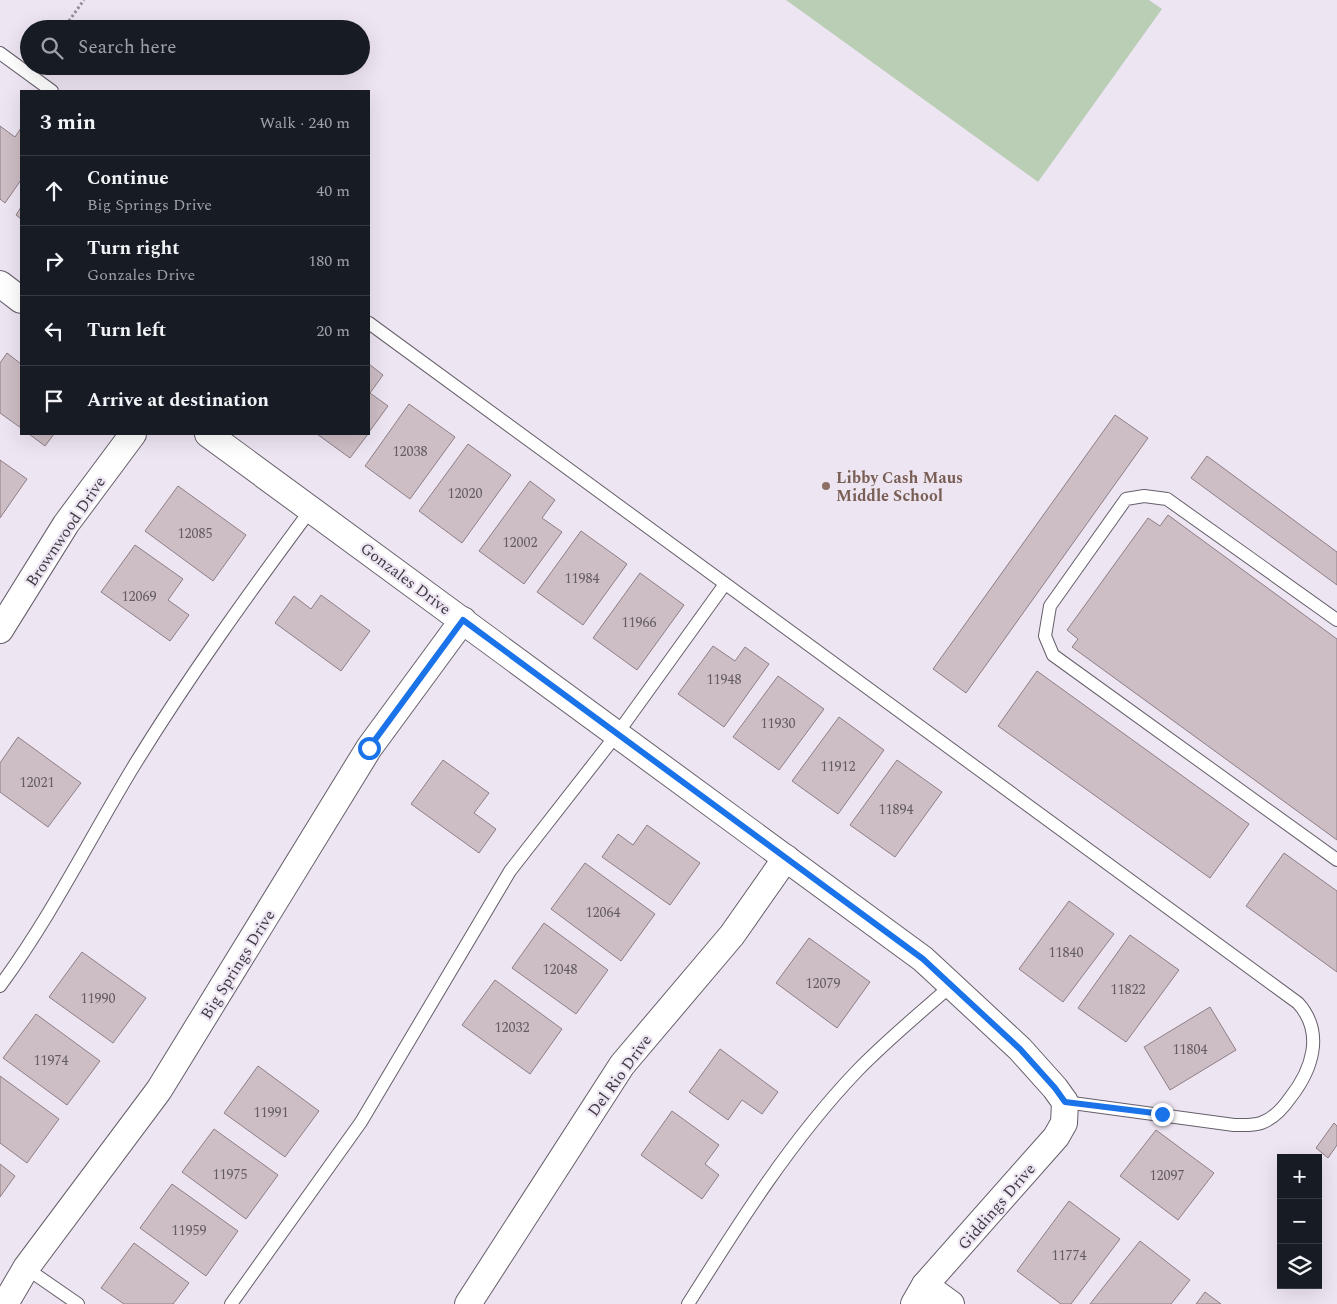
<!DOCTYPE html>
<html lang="en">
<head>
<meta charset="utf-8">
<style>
  :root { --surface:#171b24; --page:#242831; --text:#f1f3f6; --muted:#9ea1a6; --line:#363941 }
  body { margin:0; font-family:Spectral,serif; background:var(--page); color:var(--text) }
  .controls { position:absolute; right:15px; bottom:15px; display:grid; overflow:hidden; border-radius:0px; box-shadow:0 5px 20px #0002 }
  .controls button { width:45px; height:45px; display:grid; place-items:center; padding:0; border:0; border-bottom:1px solid var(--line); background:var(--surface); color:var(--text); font:25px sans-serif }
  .stop { position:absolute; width:15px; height:15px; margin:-11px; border:4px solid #1a73e8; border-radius:50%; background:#fff }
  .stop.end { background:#1a73e8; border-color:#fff; box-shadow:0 1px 5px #0008 }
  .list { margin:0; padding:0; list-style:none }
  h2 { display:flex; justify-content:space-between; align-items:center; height:65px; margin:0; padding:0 20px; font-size:21px }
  h2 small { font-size:16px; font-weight:400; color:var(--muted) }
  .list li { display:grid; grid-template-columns:32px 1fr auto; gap:15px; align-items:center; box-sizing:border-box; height:70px; padding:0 20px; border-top:1px solid var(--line) }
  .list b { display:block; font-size:19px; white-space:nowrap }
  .list p { margin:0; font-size:16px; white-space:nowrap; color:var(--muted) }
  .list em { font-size:16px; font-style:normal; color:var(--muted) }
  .icon { flex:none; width:28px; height:28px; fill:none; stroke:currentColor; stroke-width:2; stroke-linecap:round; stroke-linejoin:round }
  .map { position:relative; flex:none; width:1337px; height:1304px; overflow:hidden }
  .search { position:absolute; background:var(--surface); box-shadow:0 5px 20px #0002; left:20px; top:20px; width:350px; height:55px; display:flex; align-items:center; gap:12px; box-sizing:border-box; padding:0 18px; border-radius:28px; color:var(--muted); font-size:19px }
  .panel { position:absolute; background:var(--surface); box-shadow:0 5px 20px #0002; left:20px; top:90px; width:350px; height:345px; border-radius:0px }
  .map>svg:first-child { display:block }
  .green { fill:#b9ceb4 }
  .building { fill:#cdbdc4; stroke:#8e7f86 }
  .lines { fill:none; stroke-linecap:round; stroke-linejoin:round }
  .lane-casing { stroke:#665f6a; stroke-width:14 }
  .street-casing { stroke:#665f6a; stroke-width:28 }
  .path { stroke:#958f99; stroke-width:3; stroke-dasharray:2.5 2.5; stroke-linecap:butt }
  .lane { stroke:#fff; stroke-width:12 }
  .street { stroke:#fff; stroke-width:26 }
  .route { stroke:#1a73e8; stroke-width:6 }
  .education-dot { fill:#8d6e63; stroke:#eee5f3; stroke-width:2 }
  .labels { text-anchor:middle; stroke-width:4.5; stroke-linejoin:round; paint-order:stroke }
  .number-label { font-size:14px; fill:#625b61 }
  .education-label { font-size:16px; font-weight:bold; fill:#785e54; stroke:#eee5f3; text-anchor:start }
  .street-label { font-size:16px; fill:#3e3a40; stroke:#eee5f3 }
</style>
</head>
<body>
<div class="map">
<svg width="1337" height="1304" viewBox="0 0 1337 1304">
  <rect width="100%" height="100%" fill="#eee5f3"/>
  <polygon class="green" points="786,0 1149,0 1162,9 1038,182"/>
  <g class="building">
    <polygon points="0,126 15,137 21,128 21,180 5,203 0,199"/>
    <polygon points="21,207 21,219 16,215"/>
    <polygon points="7,353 21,364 21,428 0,413 0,363"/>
    <polygon points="369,364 383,375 370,393 388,406 369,432"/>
    <polygon points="409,404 455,437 410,499 365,466"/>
    <polygon points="1115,415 1148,438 966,693 933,669"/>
    <polygon points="29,434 54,434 45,446"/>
    <polygon points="317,434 368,434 350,458"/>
    <polygon points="468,444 511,475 462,543 419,511"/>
    <polygon points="1207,456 1337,552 1337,585 1191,478"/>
    <polygon points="0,460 27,479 0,518"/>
    <polygon points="530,481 555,500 542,518 562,532 524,584 479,551"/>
    <polygon points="178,486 246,535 213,581 145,531"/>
    <polygon points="1168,515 1337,639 1337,840 1072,647 1078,639 1067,630 1148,518 1160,526"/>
    <polygon points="581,531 627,564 583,625 537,592"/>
    <polygon points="135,545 183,579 168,600 189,615 170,641 101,592"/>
    <polygon points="640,573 684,605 637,670 593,638"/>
    <polygon points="321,595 370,631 341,671 275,623 294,596 311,609"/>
    <polygon points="713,646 735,661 745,647 769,664 724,727 678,694"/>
    <polygon points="1037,671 1249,824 1210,878 998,726"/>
    <polygon points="778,676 824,709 779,770 733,737"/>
    <polygon points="839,717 884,750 838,814 792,781"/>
    <polygon points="18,737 81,783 48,827 0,792 0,763"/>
    <polygon points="443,760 489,793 474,813 496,829 479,853 411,804"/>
    <polygon points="897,760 942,792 895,857 850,825"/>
    <polygon points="647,825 700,863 670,905 602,857 618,834 633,845"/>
    <polygon points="1284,853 1337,891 1337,972 1246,906"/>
    <polygon points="585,863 655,914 621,961 551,909"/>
    <polygon points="1069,901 1114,934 1063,1002 1019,969"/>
    <polygon points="544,923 608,970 576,1014 512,968"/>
    <polygon points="1130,935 1179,970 1126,1042 1078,1008"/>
    <polygon points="809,938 870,982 837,1028 776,983"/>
    <polygon points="82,952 146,998 113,1043 49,997"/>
    <polygon points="495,980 562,1029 530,1074 462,1025"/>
    <polygon points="1210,1007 1236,1050 1170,1090 1144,1047"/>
    <polygon points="36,1014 100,1061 67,1105 3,1058"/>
    <polygon points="720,1049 778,1092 762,1114 742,1100 728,1120 689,1092"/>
    <polygon points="258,1066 319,1111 285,1157 224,1113"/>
    <polygon points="0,1076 59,1119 27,1163 0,1143"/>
    <polygon points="672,1111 719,1145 705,1164 719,1175 702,1199 641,1155"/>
    <polygon points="1334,1123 1337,1126 1337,1145 1328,1158 1316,1148"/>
    <polygon points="214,1129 278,1175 246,1219 182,1172"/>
    <polygon points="1156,1130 1214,1173 1178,1220 1120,1176"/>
    <polygon points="0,1164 15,1176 0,1197"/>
    <polygon points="172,1184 238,1231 206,1276 140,1228"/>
    <polygon points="1069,1201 1120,1239 1071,1304 1061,1304 1017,1271"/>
    <polygon points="1140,1241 1190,1280 1171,1304 1090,1304"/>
    <polygon points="134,1243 189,1283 173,1304 124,1304 101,1288"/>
    <polygon points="1205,1292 1221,1304 1196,1304"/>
  </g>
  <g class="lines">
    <defs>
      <g id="lane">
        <polyline points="0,53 52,91"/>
        <path d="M369 323 1298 1003C1325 1033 1312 1070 1290 1098 1283 1108 1273 1119 1261 1123 1252 1126 1243 1125 1234 1125L1065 1102"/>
        <polyline points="1337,620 1167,499 1144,496 1126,499 1050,606 1045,636 1053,655 1337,860"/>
        <path d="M0 986C50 918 88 842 132 769 187 679 249 593 312 508"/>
        <polyline points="26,1268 78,1304"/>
        <polyline points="231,1304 361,1122 510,871 617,734 725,584"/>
        <path d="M688 1304C739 1223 791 1140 857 1071 887 1040 920 1013 953 984"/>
      </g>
      <g id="street">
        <polyline points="0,284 21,300"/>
        <polyline points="208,434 923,959 1020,1049 1055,1088 1065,1102 1064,1123 1056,1137 925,1285 914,1304"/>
        <polyline points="0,630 66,524 133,434"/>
        <polyline points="925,1285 951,1304"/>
        <polyline points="5,1304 26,1268 159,1090 369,748 463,620"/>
        <polyline points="468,1304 622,1065 732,935 786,858"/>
      </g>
    </defs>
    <use href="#lane" class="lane-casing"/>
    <use href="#street" class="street-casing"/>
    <polyline class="path" points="63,29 84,0"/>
    <use href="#lane" class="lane"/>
    <use href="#street" class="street"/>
  </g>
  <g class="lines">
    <polyline class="route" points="369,748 463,620 923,959 1020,1049 1055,1088 1065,1102 1162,1114"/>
  </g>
  <circle class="education-dot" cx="826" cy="486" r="5"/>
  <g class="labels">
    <g class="number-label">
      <text x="410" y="456">12038</text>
      <text x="465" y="498">12020</text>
      <text x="195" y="538">12085</text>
      <text x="520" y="547">12002</text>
      <text x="582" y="583">11984</text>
      <text x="139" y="601">12069</text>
      <text x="639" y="627">11966</text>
      <text x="724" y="684">11948</text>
      <text x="778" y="728">11930</text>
      <text x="838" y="771">11912</text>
      <text x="37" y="787">12021</text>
      <text x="896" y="814">11894</text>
      <text x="603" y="917">12064</text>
      <text x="1066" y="957">11840</text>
      <text x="560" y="974">12048</text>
      <text x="823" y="988">12079</text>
      <text x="1128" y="994">11822</text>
      <text x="98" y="1003">11990</text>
      <text x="512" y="1032">12032</text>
      <text x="1190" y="1054">11804</text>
      <text x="51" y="1065">11974</text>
      <text x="271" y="1117">11991</text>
      <text x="230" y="1179">11975</text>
      <text x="1167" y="1180">12097</text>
      <text x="189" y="1235">11959</text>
      <text x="1069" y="1260">11774</text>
    </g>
    <g class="education-label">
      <text x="836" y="483">Libby Cash Maus<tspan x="836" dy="18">Middle School</tspan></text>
    </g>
    <g class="street-label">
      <text transform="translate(65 531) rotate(-56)" y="6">Brownwood Drive</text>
      <text transform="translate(406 578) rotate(37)" y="6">Gonzales Drive</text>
      <text transform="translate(237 964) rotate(-58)" y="6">Big Springs Drive</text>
      <text transform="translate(619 1075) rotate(-54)" y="6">Del Rio Drive</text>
      <text transform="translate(996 1206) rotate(-49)" y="6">Giddings Drive</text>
    </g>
  </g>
</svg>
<div class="controls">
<button>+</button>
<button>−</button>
<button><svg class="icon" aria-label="layers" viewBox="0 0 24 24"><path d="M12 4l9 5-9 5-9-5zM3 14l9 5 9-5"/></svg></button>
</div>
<div class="stop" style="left:369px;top:748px"></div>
<div class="stop end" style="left:1162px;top:1114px"></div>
<div class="search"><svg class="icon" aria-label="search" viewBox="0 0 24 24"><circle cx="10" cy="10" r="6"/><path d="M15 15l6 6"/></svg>Search here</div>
<section class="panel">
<h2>3 min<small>Walk · 240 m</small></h2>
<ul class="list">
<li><svg class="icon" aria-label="ahead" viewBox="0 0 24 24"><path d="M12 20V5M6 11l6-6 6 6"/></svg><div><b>Continue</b><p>Big Springs Drive</p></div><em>40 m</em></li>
<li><svg class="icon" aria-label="right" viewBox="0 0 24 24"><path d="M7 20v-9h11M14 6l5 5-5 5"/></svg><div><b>Turn right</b><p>Gonzales Drive</p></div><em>180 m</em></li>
<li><svg class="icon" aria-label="left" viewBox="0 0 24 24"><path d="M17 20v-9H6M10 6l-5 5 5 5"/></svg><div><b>Turn left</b></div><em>20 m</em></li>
<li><svg class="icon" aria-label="arrive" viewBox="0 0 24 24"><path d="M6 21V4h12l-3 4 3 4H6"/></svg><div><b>Arrive at destination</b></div></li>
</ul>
</section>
</div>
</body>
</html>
